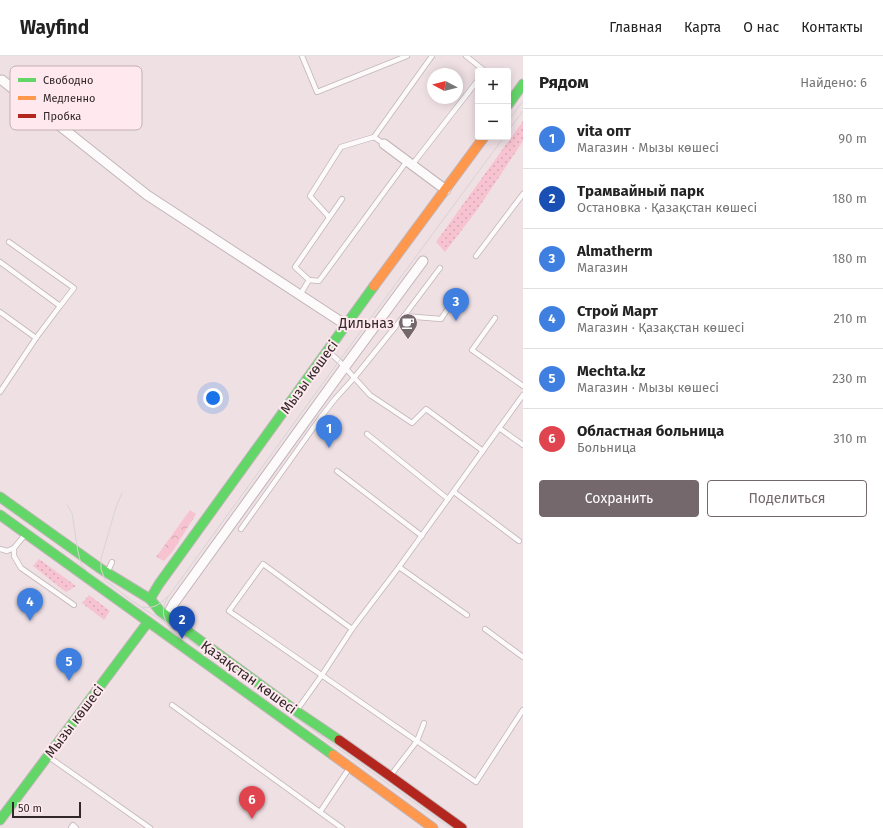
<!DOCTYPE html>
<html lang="ru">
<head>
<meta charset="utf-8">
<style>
  :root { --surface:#fff; --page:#f2f2f2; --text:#222; --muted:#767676; --line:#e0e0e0; --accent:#74686c }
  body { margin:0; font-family:"Fira Sans",sans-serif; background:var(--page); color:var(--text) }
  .controls { position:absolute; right:12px; top:12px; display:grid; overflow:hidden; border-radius:4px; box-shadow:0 2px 10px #0003 }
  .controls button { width:36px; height:36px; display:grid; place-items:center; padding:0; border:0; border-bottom:1px solid var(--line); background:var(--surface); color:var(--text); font:20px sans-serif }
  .compass { position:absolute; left:427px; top:12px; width:36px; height:36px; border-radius:50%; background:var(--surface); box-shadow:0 2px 10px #0003; rotate:277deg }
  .scale { position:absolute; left:12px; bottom:10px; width:69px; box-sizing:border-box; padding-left:4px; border:2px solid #32282b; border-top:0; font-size:11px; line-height:14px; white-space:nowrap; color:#32282b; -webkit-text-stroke:3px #ffe9ee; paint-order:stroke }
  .you { position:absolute; left:213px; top:342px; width:14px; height:14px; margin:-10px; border:3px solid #fff; border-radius:50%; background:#1a73e8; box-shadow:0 0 0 6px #1a73e833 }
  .badge { display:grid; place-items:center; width:26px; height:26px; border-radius:50%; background:var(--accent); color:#fff; font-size:13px; font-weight:700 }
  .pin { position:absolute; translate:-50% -33px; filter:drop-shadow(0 1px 2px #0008) }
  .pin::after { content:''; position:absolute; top:21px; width:14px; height:12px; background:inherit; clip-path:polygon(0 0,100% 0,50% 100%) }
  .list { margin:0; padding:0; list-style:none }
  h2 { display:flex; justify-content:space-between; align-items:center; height:52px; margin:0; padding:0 16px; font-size:17px }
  h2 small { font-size:13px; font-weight:400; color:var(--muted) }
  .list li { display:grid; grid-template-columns:26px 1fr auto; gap:12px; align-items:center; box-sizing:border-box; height:60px; padding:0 16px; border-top:1px solid var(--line) }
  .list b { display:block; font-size:15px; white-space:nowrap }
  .list p { margin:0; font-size:13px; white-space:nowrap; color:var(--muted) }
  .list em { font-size:13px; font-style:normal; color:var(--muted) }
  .actions { display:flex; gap:8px; padding:12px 16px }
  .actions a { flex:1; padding:9px 0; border:1px solid var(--accent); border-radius:4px; text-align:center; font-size:14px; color:var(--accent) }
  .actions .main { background:var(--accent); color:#fff }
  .map { position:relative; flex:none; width:523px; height:772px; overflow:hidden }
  header { display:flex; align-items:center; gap:24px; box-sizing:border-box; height:56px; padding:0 20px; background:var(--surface); border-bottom:1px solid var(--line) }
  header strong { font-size:19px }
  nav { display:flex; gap:22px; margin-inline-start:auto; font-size:14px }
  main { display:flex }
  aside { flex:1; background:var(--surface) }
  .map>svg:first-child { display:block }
  .grass { fill:url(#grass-dots) }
  .forest { fill:url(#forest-crowns) }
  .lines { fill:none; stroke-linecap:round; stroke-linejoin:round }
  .lane-casing { stroke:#c1b5b8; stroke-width:6 }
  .street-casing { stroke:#c1b5b8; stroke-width:11 }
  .fast-casing { stroke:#c1b5b8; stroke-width:11 }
  .slow-casing { stroke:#c1b5b8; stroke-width:11 }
  .jam-casing { stroke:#c1b5b8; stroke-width:11 }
  .lane { stroke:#fdfafb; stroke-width:4.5 }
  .street { stroke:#fdfafb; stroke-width:9 }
  .fast { stroke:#63d668; stroke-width:9 }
  .slow { stroke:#ff974d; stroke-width:9 }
  .jam { stroke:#b3261e; stroke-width:9 }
  .tram { stroke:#d8d4d5; stroke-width:1 }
  .labels { text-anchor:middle; stroke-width:4; stroke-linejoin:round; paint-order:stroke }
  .poi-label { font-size:14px; fill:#32282b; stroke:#ffe9ee; text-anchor:end }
  .street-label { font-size:14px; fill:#32282b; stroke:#ffe9ee }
  .key { fill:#ffe9ee; stroke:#c2afb4; stroke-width:1 }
  .key-label { font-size:11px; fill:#32282b }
</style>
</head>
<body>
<header>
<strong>Wayfind</strong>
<nav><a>Главная</a><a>Карта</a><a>О нас</a><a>Контакты</a></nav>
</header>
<main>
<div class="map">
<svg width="523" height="772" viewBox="0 0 523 772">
  <defs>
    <pattern id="grass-dots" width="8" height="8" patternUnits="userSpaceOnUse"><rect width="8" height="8" fill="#f7c3d1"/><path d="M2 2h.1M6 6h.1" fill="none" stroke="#d4a8b4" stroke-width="1.8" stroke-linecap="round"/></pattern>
    <pattern id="forest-crowns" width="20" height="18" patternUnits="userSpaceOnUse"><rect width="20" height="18" fill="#f7c3d1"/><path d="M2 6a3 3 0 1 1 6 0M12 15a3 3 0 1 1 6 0" fill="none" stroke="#d4a8b4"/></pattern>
  </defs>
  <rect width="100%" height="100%" fill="#efe0e4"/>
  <g class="grass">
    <polygon points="523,65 523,85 477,154 445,196 436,186"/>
    <polygon points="39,503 76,530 66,536 33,510"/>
    <polygon points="89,539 110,555 104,564 82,547"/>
  </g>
  <polygon class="forest" points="190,454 196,458 173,495 164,505 156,501"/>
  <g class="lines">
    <defs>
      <g id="lane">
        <polyline points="302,0 317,36 407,0"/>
        <polyline points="466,0 485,15"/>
        <polyline points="374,81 432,0"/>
        <polyline points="412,109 478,24"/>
        <polyline points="329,161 310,140 341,91 374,81 384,88"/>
        <polyline points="9,186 74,232 60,250"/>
        <polyline points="476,200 523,138"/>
        <polyline points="0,206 60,250 36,282 0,336"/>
        <polyline points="309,224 295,211 342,143"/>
        <polyline points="300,239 309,224 319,225 407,105"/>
        <polyline points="0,256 36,282"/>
        <polyline points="404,260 441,263 459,236"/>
        <polyline points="495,262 472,294 523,330"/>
        <polyline points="328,295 339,305 370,339 412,367 426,353 483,395"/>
        <polyline points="499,372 523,389"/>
        <polyline points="367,378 448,443"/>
        <polyline points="337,415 422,480"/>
        <polyline points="454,436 519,485"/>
        <polyline points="241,473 321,361 335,343 354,322 404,260 440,212"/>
        <polyline points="24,480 14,492 14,500 21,512 74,549"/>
        <polyline points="0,493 7,495 14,492"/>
        <polyline points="399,511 467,559"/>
        <polyline points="108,515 112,506"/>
        <polyline points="352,573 263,508 229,555 476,726 523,654"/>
        <polyline points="485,573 523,601"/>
        <polyline points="172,649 342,772"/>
        <polyline points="297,654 322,619 352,573 399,511 523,339"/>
        <polyline points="49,701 150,772"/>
        <polyline points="391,719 417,685 424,667"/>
        <polyline points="320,756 348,714"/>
        <polyline points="71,772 73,769 76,772"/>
      </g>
      <g id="street">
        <polyline points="2,24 147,139 346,269"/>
        <polyline points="384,88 446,134"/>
        <polyline points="167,560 174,547 344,312 423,205"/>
      </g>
      <g id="fast">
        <polyline points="508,49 523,28"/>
        <polyline points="0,441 101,513 150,543 160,555 296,655 339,684"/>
        <polyline points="0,459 333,699"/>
        <polyline points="150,543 159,528 374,230"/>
        <polyline points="0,764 148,566"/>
      </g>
      <g id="slow">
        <polyline points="374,230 484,81"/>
        <polyline points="333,699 433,772"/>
      </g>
      <polyline id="jam" points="339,684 390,720 462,772"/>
    </defs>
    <use href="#lane" class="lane-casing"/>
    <use href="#street" class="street-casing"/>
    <use href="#fast" class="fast-casing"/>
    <use href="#slow" class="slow-casing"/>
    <use href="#jam" class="jam-casing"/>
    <use href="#lane" class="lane"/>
    <use href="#street" class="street"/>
    <use href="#fast" class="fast"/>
    <use href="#slow" class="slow"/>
    <use href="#jam" class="jam"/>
    <g class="tram">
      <polyline points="508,65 523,45"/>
      <polyline points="508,75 523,55"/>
      <polyline points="122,437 116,451 101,503 101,513 105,524 132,545 161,564 292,659 450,772"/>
      <polyline points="67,449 72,457 78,496 81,508 87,515 108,530"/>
      <path d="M142 551C154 553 159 549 167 541"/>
      <path d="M170 570C161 562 162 551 168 541L339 305 504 81"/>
    </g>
  </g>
  <defs>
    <symbol id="cafe-pin" viewBox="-11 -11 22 30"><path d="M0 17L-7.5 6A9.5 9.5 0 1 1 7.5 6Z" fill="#74686c" stroke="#ffe9ee"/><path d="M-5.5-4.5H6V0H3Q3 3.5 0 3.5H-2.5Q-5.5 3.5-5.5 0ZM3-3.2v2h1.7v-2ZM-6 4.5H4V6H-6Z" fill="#fff"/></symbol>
  </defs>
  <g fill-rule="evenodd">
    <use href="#cafe-pin" x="397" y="256" width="22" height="30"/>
  </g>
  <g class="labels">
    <g class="poi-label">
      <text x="394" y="272">Дильназ</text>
    </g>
    <g class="street-label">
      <text transform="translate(309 321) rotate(-54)" y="5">Мызы көшесі</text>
      <text transform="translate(249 621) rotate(36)" y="5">Қазақстан көшесі</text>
      <text transform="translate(74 665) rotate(-53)" y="5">Мызы көшесі</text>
    </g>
  </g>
  <rect x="10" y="10" width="132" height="64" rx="6" class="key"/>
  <rect x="18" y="22" width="18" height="4" fill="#63d668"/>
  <rect x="18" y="40" width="18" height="4" fill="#ff974d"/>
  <rect x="18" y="58" width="18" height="4" fill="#b3261e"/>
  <g class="key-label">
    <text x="43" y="28">Свободно</text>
    <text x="43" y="46">Медленно</text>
    <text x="43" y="64">Пробка</text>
  </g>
</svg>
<div class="controls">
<button>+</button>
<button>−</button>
</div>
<svg class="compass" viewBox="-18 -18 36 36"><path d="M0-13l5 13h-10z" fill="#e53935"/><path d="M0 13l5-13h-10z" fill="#767676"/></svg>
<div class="scale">50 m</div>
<div class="you"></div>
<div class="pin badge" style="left:329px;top:392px;background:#3f7fe0">1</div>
<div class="pin badge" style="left:182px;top:583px;background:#1a4fb4">2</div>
<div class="pin badge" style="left:456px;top:265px;background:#3f7fe0">3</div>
<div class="pin badge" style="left:30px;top:565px;background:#3f7fe0">4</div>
<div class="pin badge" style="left:69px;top:625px;background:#3f7fe0">5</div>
<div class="pin badge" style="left:252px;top:763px;background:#e0444e">6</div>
</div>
<aside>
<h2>Рядом<small>Найдено: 6</small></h2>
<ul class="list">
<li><span class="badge" style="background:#3f7fe0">1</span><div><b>vita опт</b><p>Магазин · Мызы көшесі</p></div><em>90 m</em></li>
<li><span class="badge" style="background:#1a4fb4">2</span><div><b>Трамвайный парк</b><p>Остановка · Қазақстан көшесі</p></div><em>180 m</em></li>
<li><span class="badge" style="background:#3f7fe0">3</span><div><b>Almatherm</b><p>Магазин</p></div><em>180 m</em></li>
<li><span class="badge" style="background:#3f7fe0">4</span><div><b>Строй Март</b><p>Магазин · Қазақстан көшесі</p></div><em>210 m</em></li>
<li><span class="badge" style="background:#3f7fe0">5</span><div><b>Mechta.kz</b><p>Магазин · Мызы көшесі</p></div><em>230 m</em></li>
<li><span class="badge" style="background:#e0444e">6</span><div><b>Областная больница</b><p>Больница</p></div><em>310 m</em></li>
</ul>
<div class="actions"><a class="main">Сохранить</a><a>Поделиться</a></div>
</aside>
</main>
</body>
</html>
